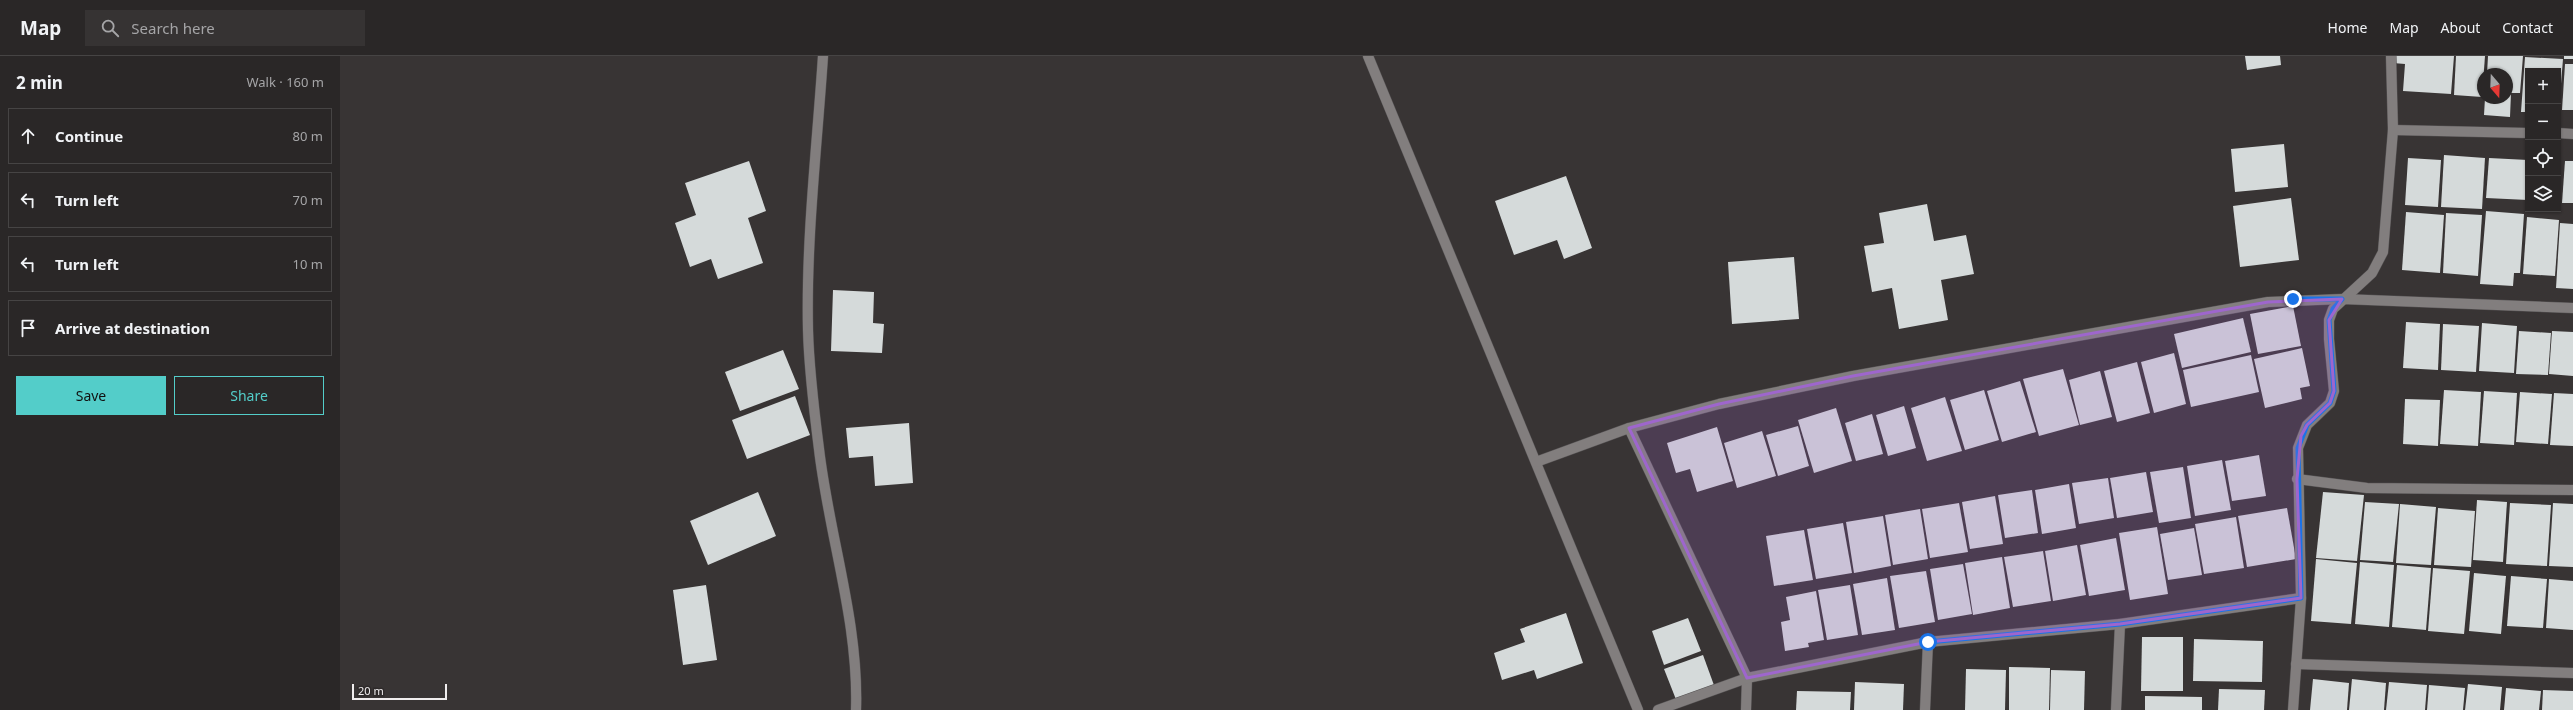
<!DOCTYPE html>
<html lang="en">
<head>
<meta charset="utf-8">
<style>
  :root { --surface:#2a2727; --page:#363333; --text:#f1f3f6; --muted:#a5a5a7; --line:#464444; --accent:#53cdc9 }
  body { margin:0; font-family:"Noto Sans",sans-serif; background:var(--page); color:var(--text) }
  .controls { position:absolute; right:12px; top:12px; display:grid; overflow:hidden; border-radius:0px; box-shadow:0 1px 3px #0004 }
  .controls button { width:36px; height:36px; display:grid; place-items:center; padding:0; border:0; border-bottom:1px solid var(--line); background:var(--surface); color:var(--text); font:20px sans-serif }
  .compass { position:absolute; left:2137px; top:12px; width:36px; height:36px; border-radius:50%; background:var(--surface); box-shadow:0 1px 3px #0004; rotate:161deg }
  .scale { position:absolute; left:12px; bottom:10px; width:95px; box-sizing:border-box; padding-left:4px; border:2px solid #f0edee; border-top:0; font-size:11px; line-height:14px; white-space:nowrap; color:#f0edee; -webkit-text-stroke:3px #2e2a2a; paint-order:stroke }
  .stop { position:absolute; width:12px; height:12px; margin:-9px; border:3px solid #1a73e8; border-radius:50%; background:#fff }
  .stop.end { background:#1a73e8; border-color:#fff; box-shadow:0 1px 4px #0008 }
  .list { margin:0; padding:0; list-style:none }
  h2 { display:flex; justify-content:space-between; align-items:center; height:52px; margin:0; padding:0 16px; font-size:17px }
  h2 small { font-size:13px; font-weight:400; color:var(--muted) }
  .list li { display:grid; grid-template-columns:26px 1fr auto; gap:12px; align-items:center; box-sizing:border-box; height:56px; margin:0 8px 8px; padding:0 8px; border:1px solid var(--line); border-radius:0px }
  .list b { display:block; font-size:15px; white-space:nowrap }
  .list em { font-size:13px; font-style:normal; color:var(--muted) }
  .actions { display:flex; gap:8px; padding:12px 16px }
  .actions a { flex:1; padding:9px 0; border:1px solid var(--accent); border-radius:0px; text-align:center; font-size:14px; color:var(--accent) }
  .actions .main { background:var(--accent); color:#111 }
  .icon { flex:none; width:22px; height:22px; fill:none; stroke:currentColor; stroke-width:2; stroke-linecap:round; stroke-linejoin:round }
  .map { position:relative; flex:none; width:2233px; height:654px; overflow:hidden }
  header { display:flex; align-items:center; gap:24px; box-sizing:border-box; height:56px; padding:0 20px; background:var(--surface); border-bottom:1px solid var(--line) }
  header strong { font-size:19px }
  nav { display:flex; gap:22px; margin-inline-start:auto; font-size:14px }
  .search { width:280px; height:36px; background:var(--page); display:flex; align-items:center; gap:10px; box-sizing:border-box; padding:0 14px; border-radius:0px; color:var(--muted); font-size:15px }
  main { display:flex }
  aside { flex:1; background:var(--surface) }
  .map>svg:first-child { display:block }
  .building { fill:#d5dada }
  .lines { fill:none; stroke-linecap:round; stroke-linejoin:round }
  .minor-casing { stroke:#555253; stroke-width:11 }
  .minor { stroke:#827e7e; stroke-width:10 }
  .route { stroke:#1a73e8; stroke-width:5 }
  .marked { fill:#9e66cd; fill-opacity:0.2; stroke:#9e66cd; stroke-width:3; stroke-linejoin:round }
</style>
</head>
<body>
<header>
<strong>Map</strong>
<div class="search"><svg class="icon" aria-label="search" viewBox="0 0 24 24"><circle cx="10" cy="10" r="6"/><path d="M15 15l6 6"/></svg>Search here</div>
<nav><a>Home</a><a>Map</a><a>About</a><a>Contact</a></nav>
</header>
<main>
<aside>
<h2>2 min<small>Walk · 160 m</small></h2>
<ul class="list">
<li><svg class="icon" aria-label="ahead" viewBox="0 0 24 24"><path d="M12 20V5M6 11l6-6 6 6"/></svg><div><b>Continue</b></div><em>80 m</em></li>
<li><svg class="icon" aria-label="left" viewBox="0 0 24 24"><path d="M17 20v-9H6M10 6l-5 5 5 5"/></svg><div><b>Turn left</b></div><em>70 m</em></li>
<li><svg class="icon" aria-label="left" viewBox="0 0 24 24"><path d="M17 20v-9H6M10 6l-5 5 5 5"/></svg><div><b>Turn left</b></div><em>10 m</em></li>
<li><svg class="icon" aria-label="arrive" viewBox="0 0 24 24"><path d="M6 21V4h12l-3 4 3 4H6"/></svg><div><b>Arrive at destination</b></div></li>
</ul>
<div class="actions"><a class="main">Save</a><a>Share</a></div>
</aside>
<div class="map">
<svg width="2233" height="654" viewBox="0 0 2233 654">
  <rect width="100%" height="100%" fill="#383434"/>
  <g class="building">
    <polygon points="1905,0 1940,0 1941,9 1907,14"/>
    <polygon points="2054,0 2114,0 2111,38 2063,35 2065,8 2053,7"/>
    <polygon points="2116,0 2145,0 2142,41 2114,39"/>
    <polygon points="2148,0 2183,0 2180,37 2171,37 2170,61 2144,59 2145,42 2167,42 2167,18 2147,18"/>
    <rect x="2224" y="0" width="9" height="3"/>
    <polygon points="2185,1 2223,3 2220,40 2218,40 2218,15 2188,15 2188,56 2181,56"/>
    <polygon points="2225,8 2233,8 2233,54 2222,54"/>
    <polygon points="1944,88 1948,131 1895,136 1891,93"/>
    <polygon points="2104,99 2145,102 2142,153 2101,151"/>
    <polygon points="2068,102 2101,104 2098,151 2065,149"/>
    <polygon points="2149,102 2188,104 2188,144 2146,142"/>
    <polygon points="409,105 426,155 408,162 423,207 378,223 371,203 350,211 335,167 356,159 345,127"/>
    <polygon points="2225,105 2233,105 2233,147 2222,147"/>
    <polygon points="2218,106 2221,106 2219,137 2218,137"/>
    <polygon points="1226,120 1252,192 1224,203 1217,184 1174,199 1155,145"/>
    <polygon points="1951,142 1959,204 1900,211 1893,150"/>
    <polygon points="1587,148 1594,185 1626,179 1634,218 1601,224 1608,264 1559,273 1552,232 1532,236 1524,190 1544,187 1539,157"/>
    <polygon points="2146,155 2184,158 2180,217 2174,217 2173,230 2140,228"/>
    <polygon points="2066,156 2104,159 2100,217 2062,214"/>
    <polygon points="2106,157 2142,159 2138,220 2103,217"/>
    <polygon points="2187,161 2219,164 2215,220 2183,218"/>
    <polygon points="2220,167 2233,168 2233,233 2216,232"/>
    <polygon points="1454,201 1459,263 1392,268 1388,206"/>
    <polygon points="493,234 534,236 533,267 544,268 542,297 491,295"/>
    <polygon points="1953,250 1961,290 1918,298 1910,258"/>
    <polygon points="1903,262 1911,296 1842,312 1834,278"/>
    <polygon points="2066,266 2100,268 2098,314 2063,312"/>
    <polygon points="2142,267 2177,270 2174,317 2139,315"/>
    <polygon points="2103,268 2139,270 2136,316 2101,314"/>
    <polygon points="2179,275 2211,277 2208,319 2176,318"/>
    <polygon points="2212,275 2233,276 2233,320 2209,318"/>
    <polygon points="1962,292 1970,330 1960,332 1962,343 1925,352 1914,303"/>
    <polygon points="443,294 459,333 400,355 385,316"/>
    <polygon points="1834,297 1846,348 1814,357 1801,306"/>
    <polygon points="1911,299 1919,336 1851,351 1843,314"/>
    <polygon points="1797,306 1810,357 1777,366 1764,315"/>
    <polygon points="1723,313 1739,369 1699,380 1683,323"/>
    <polygon points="1760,315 1772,361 1740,369 1729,324"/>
    <polygon points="1680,325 1696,376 1662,386 1647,335"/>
    <polygon points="1644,334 1659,384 1625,394 1610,344"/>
    <polygon points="2104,334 2141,336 2138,390 2100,388"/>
    <polygon points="2144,335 2177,337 2174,389 2140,387"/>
    <polygon points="2180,336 2212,338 2208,388 2176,386"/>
    <polygon points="2214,337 2233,338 2233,390 2210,389"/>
    <polygon points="455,340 470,379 407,403 392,364"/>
    <polygon points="1605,341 1622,395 1587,405 1571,352"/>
    <polygon points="2065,343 2100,344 2098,390 2063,388"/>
    <polygon points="1564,350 1576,392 1548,400 1536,359"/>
    <polygon points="1496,352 1512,405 1474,417 1458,364"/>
    <polygon points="1532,358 1543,398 1516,405 1505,367"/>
    <polygon points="569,367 573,427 535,430 533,400 509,402 506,372"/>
    <polygon points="1458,370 1469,410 1438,420 1426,379"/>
    <polygon points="1377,371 1393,425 1357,436 1350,413 1336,417 1327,387"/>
    <polygon points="1422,375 1436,420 1397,432 1384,387"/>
    <polygon points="1919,399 1926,440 1892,445 1885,405"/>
    <polygon points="1882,404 1891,454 1855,460 1847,410"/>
    <polygon points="1843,411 1851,462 1819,467 1810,416"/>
    <polygon points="1806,416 1813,456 1777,462 1770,422"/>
    <polygon points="1768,422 1774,462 1739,468 1732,427"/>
    <polygon points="1729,428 1736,472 1702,478 1695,434"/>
    <polygon points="1692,434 1698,477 1665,482 1658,439"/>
    <polygon points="418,436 436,480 368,509 350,465"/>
    <polygon points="1983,436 2024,439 2017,505 1976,502"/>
    <polygon points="1655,440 1663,488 1630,493 1622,446"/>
    <polygon points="2137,444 2167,446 2163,506 2133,504"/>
    <polygon points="2025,446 2059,448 2053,506 2020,504"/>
    <polygon points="1619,447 1628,496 1590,502 1582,453"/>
    <polygon points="2170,447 2211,449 2207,510 2166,508"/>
    <polygon points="2213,447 2233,448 2233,511 2209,510"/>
    <polygon points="2060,448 2096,451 2091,509 2056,507"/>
    <polygon points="1947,452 1956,503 1907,511 1898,460"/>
    <polygon points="2098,452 2135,455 2131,511 2094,509"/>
    <polygon points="1580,453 1588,503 1553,509 1545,459"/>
    <polygon points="1543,460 1551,510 1514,517 1506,466"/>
    <polygon points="1896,461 1904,512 1864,518 1855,468"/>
    <polygon points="1503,467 1512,517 1476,523 1467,473"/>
    <polygon points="1817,471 1828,538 1790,544 1779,477"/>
    <polygon points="1854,472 1862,519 1828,524 1820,478"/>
    <polygon points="1464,474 1473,524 1434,530 1426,480"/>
    <polygon points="1776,482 1785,534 1749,540 1740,489"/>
    <polygon points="1737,489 1746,539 1713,545 1705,495"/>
    <polygon points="1703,495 1711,545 1673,551 1664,501"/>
    <polygon points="1662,501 1670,552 1633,559 1625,507"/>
    <polygon points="1976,503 2017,507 2011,568 1971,565"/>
    <polygon points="2020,506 2054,509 2049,571 2015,568"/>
    <polygon points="1623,508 1632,558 1598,564 1590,513"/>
    <polygon points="2057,509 2091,512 2086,574 2052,571"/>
    <polygon points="2093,512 2130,515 2124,578 2088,575"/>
    <polygon points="1586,515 1595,566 1559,572 1550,520"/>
    <polygon points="2134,517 2166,520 2161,578 2129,575"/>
    <polygon points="2171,520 2207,523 2203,572 2167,570"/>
    <polygon points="1547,522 1555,574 1522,579 1513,528"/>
    <polygon points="2209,523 2233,525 2233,574 2206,572"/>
    <polygon points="366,529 377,604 343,609 333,534"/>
    <polygon points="1510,529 1518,579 1487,584 1478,534"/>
    <polygon points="1476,535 1484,584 1468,587 1469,591 1445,595 1441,566 1450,564 1446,541"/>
    <polygon points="1226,557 1243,607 1197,623 1194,614 1162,624 1154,597 1185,586 1180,573"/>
    <polygon points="1348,562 1361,595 1324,609 1312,575"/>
    <polygon points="1802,581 1843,581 1843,635 1801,635"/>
    <polygon points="1854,583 1923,585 1922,626 1853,625"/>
    <polygon points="1363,599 1375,632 1337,646 1324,613"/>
    <polygon points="1669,611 1710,612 1709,654 1669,654"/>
    <polygon points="1626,613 1666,614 1665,654 1625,654"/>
    <polygon points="1711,614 1745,615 1744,654 1710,654"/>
    <polygon points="1973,623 2009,627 2007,654 1970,654"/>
    <polygon points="2012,623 2046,627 2044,654 2009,654"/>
    <polygon points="1515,626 1564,628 1563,654 1514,654"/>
    <polygon points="2049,626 2087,629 2085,654 2046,654"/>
    <polygon points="2128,628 2162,631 2160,654 2125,654"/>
    <polygon points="2089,629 2125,632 2123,654 2087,654"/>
    <polygon points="2166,632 2201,635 2199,654 2164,654"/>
    <polygon points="1879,633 1925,634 1924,654 1878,654"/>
    <polygon points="2203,634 2233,635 2233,654 2202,654"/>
    <polygon points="1457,635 1511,636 1510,654 1456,654"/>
    <polygon points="1805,640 1862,641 1862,654 1805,654"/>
  </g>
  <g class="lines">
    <defs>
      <g id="minor">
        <path d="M483 0C477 91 466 183 468 274 469 313 474 354 479 393 489 480 519 566 516 654"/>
        <polyline points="1028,0 1298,654"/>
        <polyline points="2053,74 2188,77"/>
        <polyline points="2218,77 2233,78"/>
        <polyline points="1289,372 1407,622 1406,654"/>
        <polyline points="1196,406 1289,372 1379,348 1513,320 1928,246 2002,243 2233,252"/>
        <polyline points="1957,423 2027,432 2233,434"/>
        <polyline points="1956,608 2233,617"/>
        <polyline points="1318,654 1407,622 1588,586 1780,568 1961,542"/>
        <polyline points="1585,654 1588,586"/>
        <polyline points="1776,654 1780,568"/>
        <polyline points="1953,654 1961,542 1958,392 1967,369 1990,347 1994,335 1989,283 1989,264 1993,253 2032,217 2043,196 2053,74 2051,0"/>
      </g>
    </defs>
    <use href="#minor" class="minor-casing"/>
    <use href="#minor" class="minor"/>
  </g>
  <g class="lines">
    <polyline class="route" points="1588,586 1780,568 1961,542 1958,392 1967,369 1990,347 1994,335 1989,264 1993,253 2002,243 1953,243"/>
  </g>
  <path class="marked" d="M2002 243 1989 264 1994 335 1990 347 1967 369 1961 380 1957 423 1961 542 1780 568 1588 586 1407 622 1289 372 1379 348 1513 320 1928 246Z"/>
</svg>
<div class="controls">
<button>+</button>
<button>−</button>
<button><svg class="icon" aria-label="locate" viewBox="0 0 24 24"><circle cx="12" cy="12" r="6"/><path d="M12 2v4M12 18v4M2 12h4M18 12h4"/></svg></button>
<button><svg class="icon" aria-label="layers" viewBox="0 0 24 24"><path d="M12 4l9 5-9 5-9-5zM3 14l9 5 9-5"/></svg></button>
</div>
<svg class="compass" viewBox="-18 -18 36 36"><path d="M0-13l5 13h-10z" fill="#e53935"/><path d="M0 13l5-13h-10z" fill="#a5a5a7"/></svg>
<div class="scale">20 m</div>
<div class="stop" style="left:1588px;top:586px"></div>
<div class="stop end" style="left:1953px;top:243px"></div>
</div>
</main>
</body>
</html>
